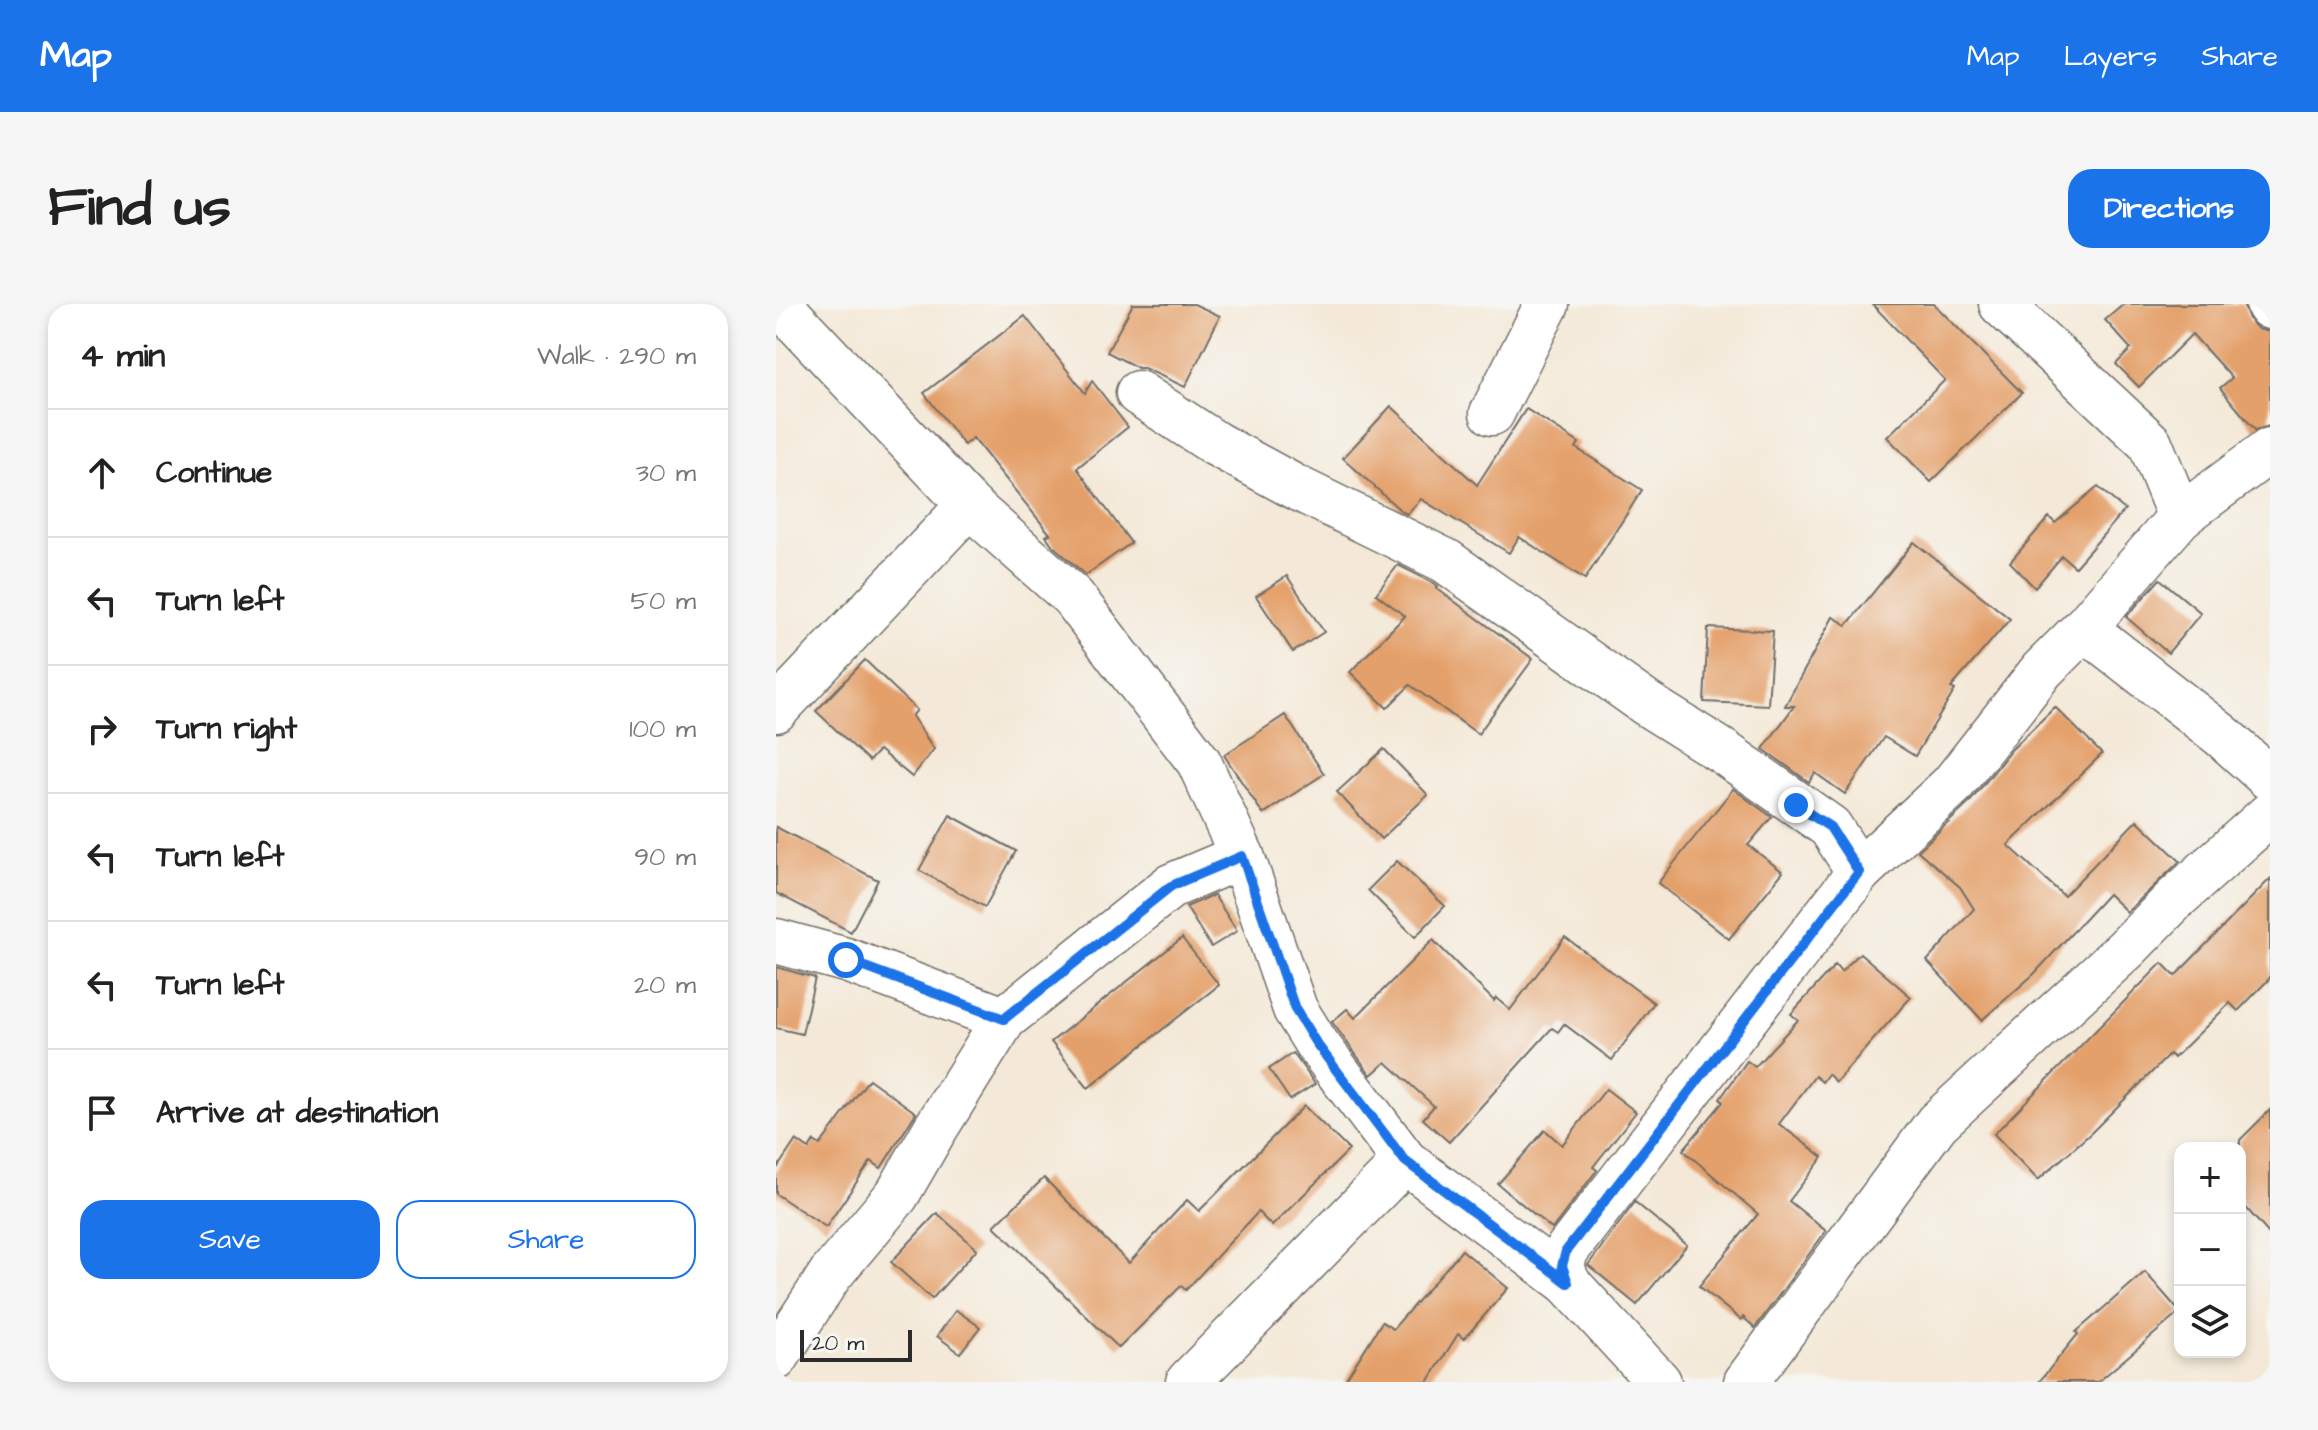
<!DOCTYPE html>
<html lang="en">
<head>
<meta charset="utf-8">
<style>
  :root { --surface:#fff; --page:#f6f6f6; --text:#222; --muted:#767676; --line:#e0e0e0; --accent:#1a73e8 }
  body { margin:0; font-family:"Architects Daughter",sans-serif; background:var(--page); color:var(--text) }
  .controls { position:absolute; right:24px; bottom:24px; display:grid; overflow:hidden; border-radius:16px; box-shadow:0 4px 12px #0003 }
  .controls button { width:72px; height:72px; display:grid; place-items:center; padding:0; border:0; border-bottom:2px solid var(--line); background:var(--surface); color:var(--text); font:40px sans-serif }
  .scale { position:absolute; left:24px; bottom:20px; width:112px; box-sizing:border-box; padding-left:8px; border:4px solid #2b2b2b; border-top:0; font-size:22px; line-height:28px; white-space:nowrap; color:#2b2b2b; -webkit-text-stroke:6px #f6f6f2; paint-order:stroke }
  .stop { position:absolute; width:24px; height:24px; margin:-18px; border:6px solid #1a73e8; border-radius:50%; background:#fff }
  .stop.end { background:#1a73e8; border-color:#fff; box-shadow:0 2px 8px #0008 }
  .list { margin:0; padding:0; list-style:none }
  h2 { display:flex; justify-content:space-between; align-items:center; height:104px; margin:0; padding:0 32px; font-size:34px }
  h2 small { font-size:26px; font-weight:400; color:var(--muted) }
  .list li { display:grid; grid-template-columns:52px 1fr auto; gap:24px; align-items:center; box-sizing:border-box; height:128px; padding:0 32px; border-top:2px solid var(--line) }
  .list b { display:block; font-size:30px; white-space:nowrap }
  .list em { font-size:26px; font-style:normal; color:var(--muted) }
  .actions { display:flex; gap:16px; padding:24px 32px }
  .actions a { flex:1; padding:18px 0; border:2px solid var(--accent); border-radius:24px; text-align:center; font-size:28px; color:var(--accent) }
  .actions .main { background:var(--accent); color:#fff }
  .icon { flex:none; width:44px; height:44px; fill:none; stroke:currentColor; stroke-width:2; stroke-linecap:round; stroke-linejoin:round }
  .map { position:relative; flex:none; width:1494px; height:1078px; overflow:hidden; border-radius:24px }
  header { display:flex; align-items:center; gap:48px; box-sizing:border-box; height:112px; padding:0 40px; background:var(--accent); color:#fff }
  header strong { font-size:38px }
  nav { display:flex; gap:44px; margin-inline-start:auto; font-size:28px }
  .intro { display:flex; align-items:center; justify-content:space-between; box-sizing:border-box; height:192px; padding:0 48px }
  h1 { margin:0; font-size:56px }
  .button { padding:20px 36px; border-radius:24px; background:var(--accent); color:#fff; font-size:28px; font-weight:700 }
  main { display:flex; gap:48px; padding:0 48px }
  aside { flex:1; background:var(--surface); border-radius:24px; box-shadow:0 4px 12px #0003 }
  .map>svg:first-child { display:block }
  .building { fill:#e4a06a }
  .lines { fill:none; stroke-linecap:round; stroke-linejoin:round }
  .minor-casing { stroke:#716e68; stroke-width:47 }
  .minor { stroke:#fff; stroke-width:44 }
  .route { stroke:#1a73e8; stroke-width:10 }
</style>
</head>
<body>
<header>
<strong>Map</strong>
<nav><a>Map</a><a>Layers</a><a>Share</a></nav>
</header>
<div class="intro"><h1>Find us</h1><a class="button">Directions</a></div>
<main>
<aside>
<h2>4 min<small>Walk · 290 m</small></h2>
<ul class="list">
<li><svg class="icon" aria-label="ahead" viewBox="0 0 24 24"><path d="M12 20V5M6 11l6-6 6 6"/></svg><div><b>Continue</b></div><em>30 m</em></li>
<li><svg class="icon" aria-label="left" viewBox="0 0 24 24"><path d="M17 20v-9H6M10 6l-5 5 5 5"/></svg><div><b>Turn left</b></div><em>50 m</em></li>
<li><svg class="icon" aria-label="right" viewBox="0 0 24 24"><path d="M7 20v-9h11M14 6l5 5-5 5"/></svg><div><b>Turn right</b></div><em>100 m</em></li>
<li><svg class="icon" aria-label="left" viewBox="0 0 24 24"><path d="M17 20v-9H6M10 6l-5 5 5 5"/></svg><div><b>Turn left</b></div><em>90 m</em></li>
<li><svg class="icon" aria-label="left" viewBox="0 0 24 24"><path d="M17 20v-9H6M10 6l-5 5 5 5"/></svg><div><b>Turn left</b></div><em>20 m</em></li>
<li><svg class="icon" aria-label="arrive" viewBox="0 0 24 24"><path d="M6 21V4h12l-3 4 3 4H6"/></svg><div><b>Arrive at destination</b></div></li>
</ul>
<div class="actions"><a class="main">Save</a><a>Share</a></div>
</aside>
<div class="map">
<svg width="1494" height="1078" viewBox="0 0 1494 1078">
  <rect width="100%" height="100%" fill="#f6f6f2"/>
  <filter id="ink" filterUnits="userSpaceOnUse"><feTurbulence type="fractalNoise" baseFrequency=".0125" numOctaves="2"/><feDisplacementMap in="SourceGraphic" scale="16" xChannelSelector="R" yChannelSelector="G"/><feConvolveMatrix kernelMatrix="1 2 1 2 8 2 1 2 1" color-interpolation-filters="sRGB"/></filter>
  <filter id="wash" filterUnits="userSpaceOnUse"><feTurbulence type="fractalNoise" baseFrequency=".006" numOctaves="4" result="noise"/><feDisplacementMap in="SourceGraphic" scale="32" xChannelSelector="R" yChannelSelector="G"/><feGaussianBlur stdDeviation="1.8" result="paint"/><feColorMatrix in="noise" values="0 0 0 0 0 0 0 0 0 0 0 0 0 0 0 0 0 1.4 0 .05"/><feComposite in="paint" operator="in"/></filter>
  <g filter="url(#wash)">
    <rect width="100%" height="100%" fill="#f4e9d8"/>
    <g id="blocks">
      <g class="building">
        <polygon points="357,0 418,0 444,12 409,83 368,64 362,64 331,48"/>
        <polygon points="1096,0 1158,0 1246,89 1155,178 1111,133 1169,76"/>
        <polygon points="1348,0 1467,0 1474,17 1482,25 1494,28 1494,122 1479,126 1444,84 1456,74 1416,30 1363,83 1340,60 1355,45 1329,16"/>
        <polygon points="249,12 309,89 316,77 352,123 301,164 355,239 310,271 277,242 270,232 274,230 197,134 188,141 148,89"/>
        <polygon points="615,102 701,181 750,105 803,139 800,144 866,186 809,275 743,233 733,249 645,195 631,210 625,207 567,154"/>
        <polygon points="1322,183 1349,206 1299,263 1286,252 1259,284 1234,258 1273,213 1279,219"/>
        <polygon points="1138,238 1234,315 1175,384 1179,386 1139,452 1108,433 1069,490 1039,469 1033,478 987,445 1018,402 1009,402 1057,313 1071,321"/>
        <polygon points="622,261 658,279 662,282 660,284 757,355 702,430 634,381 611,404 574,368 629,312 600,290"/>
        <polygon points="511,272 548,328 517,348 480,292"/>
        <polygon points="1384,275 1425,309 1392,349 1350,313"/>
        <polygon points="932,324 997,327 992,401 928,398"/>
        <polygon points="89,356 141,406 136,412 158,445 136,473 103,446 93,457 40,407"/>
        <polygon points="1279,403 1326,450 1232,541 1288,592 1361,516 1404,557 1351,608 1332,590 1258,670 1206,716 1151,657 1198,605 1184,583 1142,547 1193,499 1235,446"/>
        <polygon points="509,411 548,470 487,510 448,451"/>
        <polygon points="608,445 652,491 605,535 561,488"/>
        <polygon points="957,485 996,513 972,541 1007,568 953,635 882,579"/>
        <polygon points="174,511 240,547 209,603 143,566"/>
        <polygon points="0,523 102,576 75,628 0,589"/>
        <polygon points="621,557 669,602 639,633 592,586"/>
        <polygon points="1494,575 1494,674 1462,707 1454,699 1398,754 1394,750 1315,829 1262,876 1218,830 1386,659 1399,672"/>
        <polygon points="438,591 461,627 435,643 410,603"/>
        <polygon points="789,633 878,699 836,756 788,720 782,728 776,724 673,838 647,815 658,802 610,758 595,771 556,718 571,705 579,714 657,636 718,697 720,694 734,706"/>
        <polygon points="406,634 443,681 312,784 275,738"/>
        <polygon points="1084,649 1135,693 1060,778 1052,770 1046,778 1039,772 1003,820 1047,853 1013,897 1050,927 979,1024 967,1013 965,1016 923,982 982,910 907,846 947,798 944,795 971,757 979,763 1022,716 1015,710 1059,661 1065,668"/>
        <polygon points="0,663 39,674 26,730 0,724"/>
        <polygon points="517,749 539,780 514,796 493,765"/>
        <polygon points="93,775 140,809 105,864 95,857 50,923 0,890 0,866 20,836 33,845 38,837 44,841"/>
        <polygon points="830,785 860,808 817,863 821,866 776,925 722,880 769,826 786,841"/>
        <polygon points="528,802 573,846 496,922 482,908 410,986 405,982 343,1044 218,922 268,874 353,959 411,896 423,907"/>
        <polygon points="1494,806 1494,931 1464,897 1464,836"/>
        <polygon points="859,898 911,941 861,1001 812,961"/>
        <polygon points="161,909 201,945 156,995 115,958"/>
        <polygon points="686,946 732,984 688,1035 682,1030 652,1078 568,1078 606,1018 617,1025"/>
        <polygon points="1369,968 1404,1008 1322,1078 1263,1078 1302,1030 1300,1028"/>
        <polygon points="180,1006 204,1023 184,1049 161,1032"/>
      </g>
    </g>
  </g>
  <g filter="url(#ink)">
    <use href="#blocks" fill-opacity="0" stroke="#716e68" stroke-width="2"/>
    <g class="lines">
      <defs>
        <g id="minor">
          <polyline points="3,0 193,201 297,293 423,458 466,552 519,705 540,739 629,857 792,979"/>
          <polyline points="1225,0 1374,139 1404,213"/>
          <polyline points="1492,0 1494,3"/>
          <polyline points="362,89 440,140 517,182 670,257 871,400 946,447 1054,523 1083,568"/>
          <polyline points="716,109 771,0"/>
          <polyline points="1308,324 1445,431 1494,475"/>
          <polyline points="0,406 193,201"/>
          <polyline points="0,637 70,656 228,715"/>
          <polyline points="0,1054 54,971 121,891 158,827 228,715 395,582 466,552"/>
          <polyline points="412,1078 629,857"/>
          <polyline points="883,1078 792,979 786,962 790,947 1083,568 1176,481 1266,366 1308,324 1404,213 1494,146"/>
          <polyline points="970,1078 1161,819 1350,645 1400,594 1494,510"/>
        </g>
      </defs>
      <use href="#minor" class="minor-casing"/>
      <use href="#minor" class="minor"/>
    </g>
  </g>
  <g class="lines" filter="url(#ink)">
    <polyline class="route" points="70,656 228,715 395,582 466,552 519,705 540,739 629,857 792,979 786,962 790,947 1083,568 1054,523 1020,501"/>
  </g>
</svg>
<div class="controls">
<button>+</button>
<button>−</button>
<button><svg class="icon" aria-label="layers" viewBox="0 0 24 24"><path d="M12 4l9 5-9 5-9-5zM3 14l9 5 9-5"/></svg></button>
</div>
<div class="scale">20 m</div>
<div class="stop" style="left:70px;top:656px"></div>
<div class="stop end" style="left:1020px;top:501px"></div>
</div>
</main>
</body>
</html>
